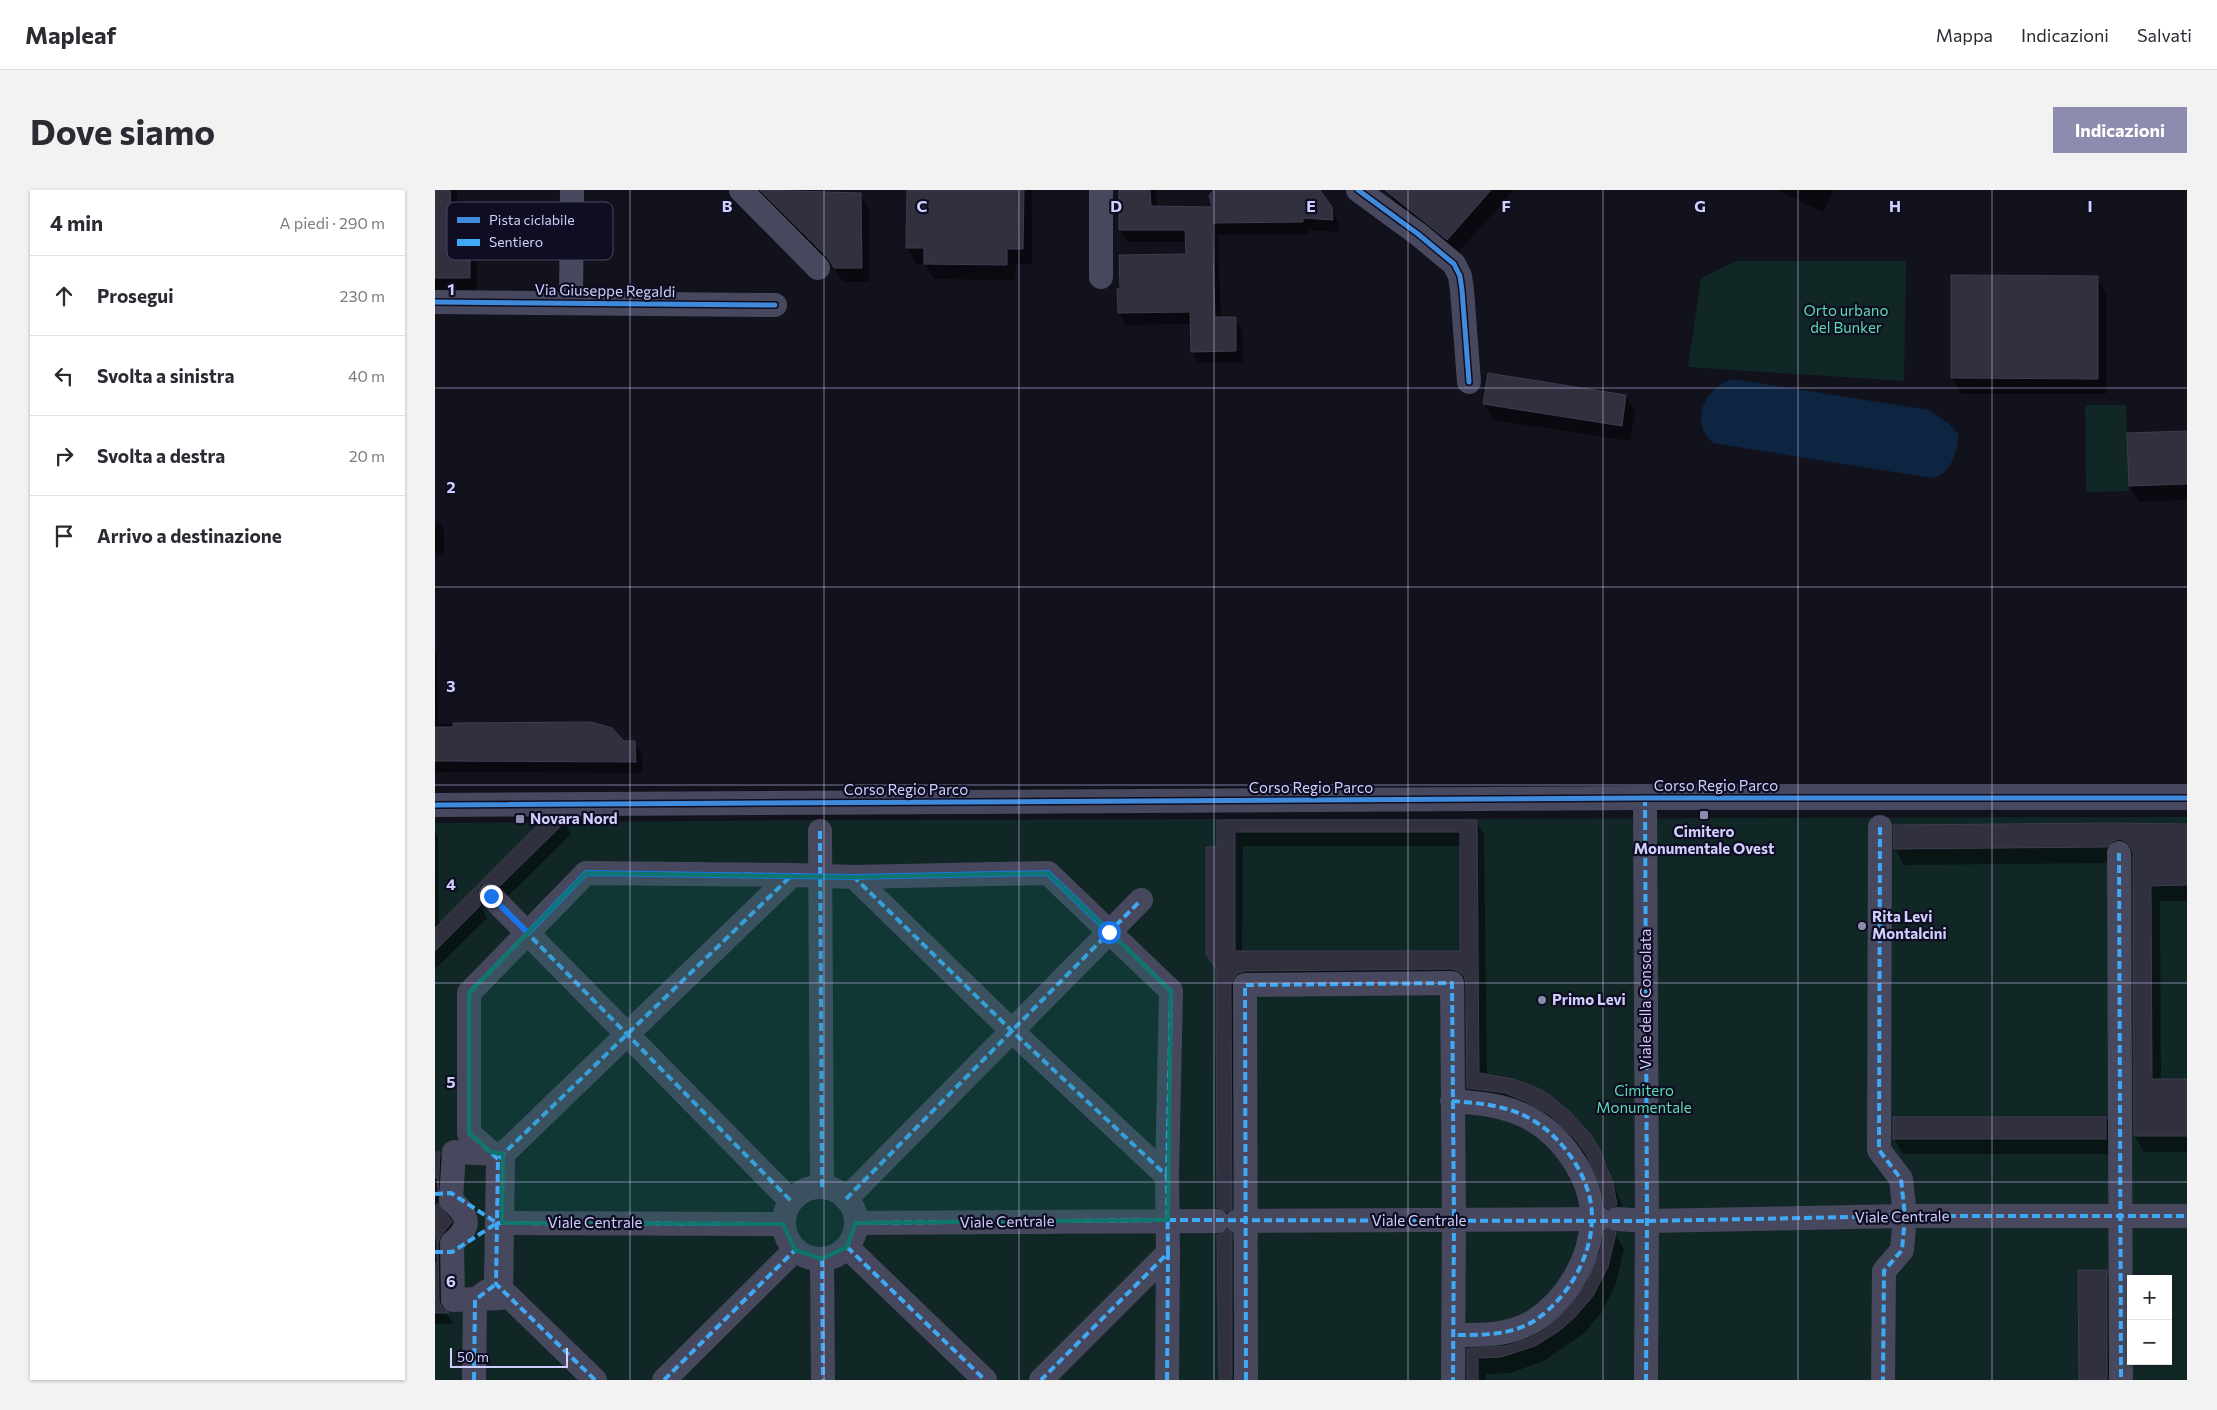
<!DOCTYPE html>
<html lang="it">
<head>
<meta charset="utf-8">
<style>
  :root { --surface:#fff; --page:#f2f2f3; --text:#2b2b33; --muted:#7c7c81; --line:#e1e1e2; --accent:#8d8caf }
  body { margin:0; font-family:Commissioner,sans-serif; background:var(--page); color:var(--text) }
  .controls { position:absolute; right:15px; bottom:15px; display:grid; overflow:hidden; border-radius:0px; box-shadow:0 1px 4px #0004 }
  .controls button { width:45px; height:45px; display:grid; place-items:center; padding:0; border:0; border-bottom:1px solid var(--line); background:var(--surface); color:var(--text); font:25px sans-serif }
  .scale { position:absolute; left:15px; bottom:12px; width:118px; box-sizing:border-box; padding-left:5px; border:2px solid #cfcefe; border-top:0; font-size:14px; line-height:18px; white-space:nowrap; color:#cfcefe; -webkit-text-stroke:4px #0f0d21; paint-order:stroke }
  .stop { position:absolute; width:15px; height:15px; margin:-11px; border:4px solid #1a73e8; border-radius:50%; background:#fff }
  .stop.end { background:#1a73e8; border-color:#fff; box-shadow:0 1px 5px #0008 }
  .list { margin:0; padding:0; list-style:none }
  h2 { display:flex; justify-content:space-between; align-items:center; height:65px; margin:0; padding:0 20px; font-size:21px }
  h2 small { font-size:16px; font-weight:400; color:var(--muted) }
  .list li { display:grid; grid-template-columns:32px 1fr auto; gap:15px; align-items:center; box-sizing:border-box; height:80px; padding:0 20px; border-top:1px solid var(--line) }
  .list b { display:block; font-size:19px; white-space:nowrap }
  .list em { font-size:16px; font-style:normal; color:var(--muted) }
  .icon { flex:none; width:28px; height:28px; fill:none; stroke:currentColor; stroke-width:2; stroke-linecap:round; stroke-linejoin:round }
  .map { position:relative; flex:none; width:1752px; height:1190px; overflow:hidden; border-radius:0px }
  header { display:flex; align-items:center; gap:30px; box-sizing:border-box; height:70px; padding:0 25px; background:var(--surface); border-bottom:1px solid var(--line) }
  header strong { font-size:24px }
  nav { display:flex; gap:28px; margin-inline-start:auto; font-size:18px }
  .intro { display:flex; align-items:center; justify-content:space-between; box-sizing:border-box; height:120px; padding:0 30px }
  h1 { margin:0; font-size:35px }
  .button { padding:12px 22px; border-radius:0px; background:var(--accent); color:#fff; font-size:18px; font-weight:700 }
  main { display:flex; gap:30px; padding:0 30px }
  aside { flex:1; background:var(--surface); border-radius:0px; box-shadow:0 1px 4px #0004 }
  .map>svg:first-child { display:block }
  .green { fill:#112726; fill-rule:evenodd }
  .water { fill:#0d2541 }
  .shadow { fill:#0007; fill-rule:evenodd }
  .building { fill:#30303f; stroke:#3e3c50; fill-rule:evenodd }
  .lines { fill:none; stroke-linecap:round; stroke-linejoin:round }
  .minor { stroke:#47485d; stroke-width:24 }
  .quiet { stroke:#3fa9f5; stroke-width:4; stroke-dasharray:8 4; stroke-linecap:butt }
  .cycleway-casing { stroke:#0f0d21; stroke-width:8 }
  .cycleway { stroke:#408adc; stroke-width:5 }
  .route { stroke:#1a73e8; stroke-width:6 }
  .marked { fill:#0f766e; fill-opacity:0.2; stroke:#0f766e; stroke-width:4; stroke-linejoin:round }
  .grid { fill:none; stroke:#cfcefe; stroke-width:1; stroke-opacity:0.55 }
  .poi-dot { fill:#8d8caf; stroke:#0f0d21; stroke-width:2 }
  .labels { text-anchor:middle; stroke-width:4.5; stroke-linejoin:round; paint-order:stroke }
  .street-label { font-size:15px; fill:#cfcefe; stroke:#0f0d21 }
  .park-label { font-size:15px; fill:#5cdcb0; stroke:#0f0d21 }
  .poi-label { font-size:15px; font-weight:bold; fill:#cfcefe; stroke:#0f0d21; text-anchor:start }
  .key { fill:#0f0d21; stroke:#494763; stroke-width:1 }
  .key-label { font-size:14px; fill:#cfcefe }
  .grid-label { font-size:16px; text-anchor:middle; font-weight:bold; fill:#cfcefe; stroke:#0f0d21; stroke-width:4.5; stroke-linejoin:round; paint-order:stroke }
</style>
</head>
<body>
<header>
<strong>Mapleaf</strong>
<nav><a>Mappa</a><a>Indicazioni</a><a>Salvati</a></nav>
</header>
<div class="intro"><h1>Dove siamo</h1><a class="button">Indicazioni</a></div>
<main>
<aside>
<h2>4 min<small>A piedi · 290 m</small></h2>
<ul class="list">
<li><svg class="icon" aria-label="ahead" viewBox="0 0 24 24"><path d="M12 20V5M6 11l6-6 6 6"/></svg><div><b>Prosegui</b></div><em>230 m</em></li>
<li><svg class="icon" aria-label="left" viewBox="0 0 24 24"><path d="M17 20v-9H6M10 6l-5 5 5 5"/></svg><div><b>Svolta a sinistra</b></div><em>40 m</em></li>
<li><svg class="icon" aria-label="right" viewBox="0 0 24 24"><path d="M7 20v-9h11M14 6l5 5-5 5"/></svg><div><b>Svolta a destra</b></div><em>20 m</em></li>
<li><svg class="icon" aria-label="arrive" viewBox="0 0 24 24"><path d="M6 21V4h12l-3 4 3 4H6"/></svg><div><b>Arrivo a destinazione</b></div></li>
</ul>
</aside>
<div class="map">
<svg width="1752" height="1190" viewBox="0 0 1752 1190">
  <rect width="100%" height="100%" fill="#12121d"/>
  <g class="green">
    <polygon points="1301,71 1471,71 1469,191 1253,177 1266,88"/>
    <polygon points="1650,215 1691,215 1694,301 1651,302"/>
    <path d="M1752 627V1190H0V1073H2V1047L0 1045V1016L3 1013V989L0 988V633L385 630ZM1696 1089H1733V1171H1696Z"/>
  </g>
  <path class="water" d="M1297 189 1494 220 1513 233 1524 245C1521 262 1517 284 1497 288L1278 253C1253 230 1270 199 1297 189Z"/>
  <g class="shadow">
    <polygon points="0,0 22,0 24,41 34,42 42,56 42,102 0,102"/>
    <polygon points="320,0 366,0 368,3 425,5 434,19 435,92 408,92 402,82"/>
    <polygon points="473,0 597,0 597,74 581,74 580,90 499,89 490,74 481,74 472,58"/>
    <polygon points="685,0 721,0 722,17 779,18 781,0 883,0 889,5 903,31 904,42 874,40 874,44 783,45 786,129 800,128 807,141 808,173 764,173 757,161 756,134 691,135 684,123 752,66 752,52 692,52 685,40"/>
    <polygon points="957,0 1079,0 1021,65 963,18 954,3"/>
    <polygon points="1342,0 1399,0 1388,22"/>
    <polygon points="1662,87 1671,103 1671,204 1526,204 1517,188"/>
    <polygon points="1191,206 1200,222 1195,251 1058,230 1049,214"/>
    <polygon points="1752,243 1752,310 1704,312 1695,296"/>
    <polygon points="0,333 5,333 9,341 9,365 0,365"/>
    <polygon points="0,462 2,465 3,534 156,534 189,552 200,553 207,565 207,583 0,582"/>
    <path d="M783 631H1041L1049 645 1052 886 1155 946 1173 976 1188 1019 1180 1031 1171 1016 1166 994 1156 973 1138 951 1041 912 1033 898 1032 795 1026 793 818 795 801 1036 792 1032 783 1017ZM808 656H1026V763L807 762Z"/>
    <polygon points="107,633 130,633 136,644 72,707 48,713 48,721 52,728 0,779 0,641 3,646 4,736"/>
    <polygon points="1752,636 1752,711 1725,711 1726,891 1752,891 1752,962 1709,962 1700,946 1699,666 1693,665 1681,673 1469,675 1460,659"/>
    <polygon points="1671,928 1680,944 1680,964 1468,964 1459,949"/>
    <polygon points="0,963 5,963 8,970 6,1005 4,994 0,994"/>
    <polygon points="0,1020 16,1033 22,1044 9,1066 10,1122 19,1134 0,1134 0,1075 3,1075 3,1052 0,1051"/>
    <polygon points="796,1044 805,1060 806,1190 785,1190"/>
    <polygon points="1180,1044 1189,1059 1181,1094 1167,1122 1148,1144 1109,1171 1075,1183 1051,1184 1051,1190 1033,1190 1033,1160 1061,1159 1084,1154 1106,1144 1133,1121 1153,1094"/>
    <polygon points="1671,1081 1680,1097 1681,1190 1645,1190"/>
  </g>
  <g class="building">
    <polygon points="0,0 15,0 18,40 35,40 35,88 0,88"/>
    <polygon points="325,0 426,3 427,78 399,78 393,68"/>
    <polygon points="472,0 589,0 588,59 572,59 572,75 489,74 489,58 471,58"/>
    <polygon points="684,0 715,0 716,16 777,17 774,5 779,0 885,0 897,17 898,30 868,28 868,32 777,33 780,127 801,127 801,161 756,162 755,122 683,123 682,99 685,99 684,65 751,64 750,40 684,40"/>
    <polygon points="950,0 1056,0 1012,50"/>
    <polygon points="1516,85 1663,86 1663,189 1516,188"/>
    <polygon points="1053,183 1191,205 1187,236 1048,214"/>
    <polygon points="1752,241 1752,294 1694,296 1692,243"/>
    <polygon points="156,532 177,538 189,551 200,551 201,572 0,571 0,537 18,537 18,533"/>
    <path d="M782 630H1042L1044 883 1078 889 1100 897 1115 905 1136 923 1156 945 1165 960 1178 992 1182 1015 1174 1019 1170 1016 1165 994 1151 964 1139 948 1115 925 1092 912 1070 903 1032 898 1031 793 1029 786 1023 781 1017 779 810 781 803 783 798 789 796 795 797 1019 792 1022 782 1017 781 779 771 764V657H782ZM800 642H1025V761H800Z"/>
    <polygon points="106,632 130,632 65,696 58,692 52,692 46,695 42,701 42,708 46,715 0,761 0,738"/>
    <polygon points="1678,633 1752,634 1752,695 1716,696 1717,889 1752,889 1752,946 1699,946 1698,663 1696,657 1691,651 1684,649 1678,651 1672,657 1459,659 1458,635"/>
    <rect x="1458" y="927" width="213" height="22"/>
    <polygon points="0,962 5,962 3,1002 2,988 0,988"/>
    <polygon points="3,1013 17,1032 5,1047 3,1053 4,1111 7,1118 14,1123 0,1123 0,1073 2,1073 2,1053 0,1045 0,1016"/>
    <polygon points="1173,1039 1181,1043 1173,1077 1158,1106 1139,1128 1124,1141 1100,1156 1066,1167 1043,1168 1043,1190 1032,1190 1032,1159 1072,1156 1094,1149 1107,1142 1131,1121 1152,1093 1165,1063 1170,1042"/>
    <polygon points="792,1040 797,1043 797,1190 784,1190 782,1045"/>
    <polygon points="1643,1080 1672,1080 1672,1190 1644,1190"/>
  </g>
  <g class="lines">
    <g class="minor">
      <polyline points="306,0 383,78"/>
      <polyline points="666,0 666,87"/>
      <polyline points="923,0 983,44 1019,74 1025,86 1027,100 1034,192"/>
      <polyline points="0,112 340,115"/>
      <polyline points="136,113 137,0"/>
      <polyline points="1210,608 1212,1031 1211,1190"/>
      <polyline points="0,615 1210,608 1752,608"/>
      <polyline points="1445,637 1444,960 1466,989 1470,1026 1467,1060 1449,1081 1448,1190"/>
      <polyline points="385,641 387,997"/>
      <polyline points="1684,663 1686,1190"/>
      <polyline points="419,687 613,683 736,801 732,986"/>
      <polyline points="55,705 356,1011"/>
      <path d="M1017 911C1043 913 1070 915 1094 928 1128 946 1158 990 1157 1029 1156 1069 1132 1109 1099 1131 1074 1146 1046 1145 1018 1145"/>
      <path d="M19 962 68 964 66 1108 18 1110 17 1053C37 1036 34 1026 16 1010Z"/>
      <polyline points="63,969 34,943 34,803 151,683 357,685"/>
      <circle cx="385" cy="1033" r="36"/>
      <polyline points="411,1009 706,710"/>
      <polyline points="1182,1029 1212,1031 1470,1026 1752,1026"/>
      <polyline points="802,1031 1165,1029"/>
      <polyline points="62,1033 348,1034"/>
      <polyline points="421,1033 782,1031"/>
      <polyline points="412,1057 550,1190"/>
      <polyline points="387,1069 388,1190"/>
      <polyline points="39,1190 40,1110 52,1101"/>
      <polyline points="160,1190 61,1094 63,969 357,685 419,687 577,841 732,986 733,1063 606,1190"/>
      <polyline points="229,1190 360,1060"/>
      <polyline points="732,1190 733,1063"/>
      <polyline points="811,1190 810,795 1017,793 1019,1030 1018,1190"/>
    </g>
    <g class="quiet">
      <polyline points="1210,608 1212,1031 1211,1190"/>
      <polyline points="1445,637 1444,960 1466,989 1470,1026 1467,1060 1449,1081 1448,1190"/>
      <polyline points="385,641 387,997"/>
      <polyline points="1684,663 1686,1190"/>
      <polyline points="419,687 613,683 736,801 732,986"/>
      <polyline points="55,705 356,1011"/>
      <path d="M1017 911C1043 913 1070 915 1094 928 1128 946 1158 990 1157 1029 1156 1069 1132 1109 1099 1131 1074 1146 1046 1145 1018 1145"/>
      <polyline points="63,969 34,943 34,803 151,683 357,685"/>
      <polyline points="0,1004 16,1003 62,1033"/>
      <polyline points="411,1009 706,710"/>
      <polyline points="62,1033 348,1034"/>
      <polyline points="421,1033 733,1030 1212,1031 1470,1026 1752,1026"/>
      <polyline points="412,1057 550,1190"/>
      <polyline points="0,1062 17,1062 62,1033"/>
      <polyline points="387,1069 388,1190"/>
      <polyline points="39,1190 40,1110 61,1094"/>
      <polyline points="160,1190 61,1094 63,969 357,685 419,687 577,841 732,986 733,1063 606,1190"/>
      <polyline points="229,1190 360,1060"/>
      <polyline points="732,1190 733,1063"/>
      <polyline points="811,1190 810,795 1017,793 1019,1030 1018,1190"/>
    </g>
    <defs>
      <g id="cycleway">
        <polyline points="923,0 983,44 1019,74 1025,86 1027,100 1034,192"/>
        <polyline points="0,112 340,115"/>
        <polyline points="0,615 1210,608 1752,608"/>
      </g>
    </defs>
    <use href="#cycleway" class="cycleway-casing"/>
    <use href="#cycleway" class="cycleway"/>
  </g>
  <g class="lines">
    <polyline class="route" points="56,706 93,743 151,683 419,687 613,683 674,742"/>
  </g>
  <path class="marked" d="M151 683 419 687 613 683 736 801 733 1030 421 1033 412 1057 387 1069 360 1060 348 1034 67 1033 68 964 55 962 34 943V803Z"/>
  <path class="grid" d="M195 0V1190M389 0V1190M584 0V1190M779 0V1190M973 0V1190M1168 0V1190M1363 0V1190M1557 0V1190M0 198H1752M0 397H1752M0 595H1752M0 793H1752M0 992H1752"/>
  <g class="poi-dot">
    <rect x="1264" y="620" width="10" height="10" rx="2.5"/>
    <rect x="80" y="624" width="10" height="10" rx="2.5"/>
    <circle cx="1427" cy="736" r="5"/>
    <circle cx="1107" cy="810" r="5"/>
  </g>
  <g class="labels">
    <g class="street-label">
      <text transform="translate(170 101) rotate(1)" y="5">Via Giuseppe Regaldi</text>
      <text x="1281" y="601">Corso Regio Parco</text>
      <text x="876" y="603">Corso Regio Parco</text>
      <text x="471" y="605">Corso Regio Parco</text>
      <text transform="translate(1211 809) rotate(-90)" y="5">Viale della Consolata</text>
      <text transform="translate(1467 1027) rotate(-1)" y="5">Viale Centrale</text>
      <text x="984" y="1036">Viale Centrale</text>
      <text transform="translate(572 1032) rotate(-1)" y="5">Viale Centrale</text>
      <text x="160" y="1038">Viale Centrale</text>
    </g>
    <g class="park-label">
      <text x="1411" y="126">Orto urbano<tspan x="1411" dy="17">del Bunker</tspan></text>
      <text x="1209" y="906">Cimitero<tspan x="1209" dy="17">Monumentale</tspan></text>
    </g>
    <g class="poi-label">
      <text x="95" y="634">Novara Nord</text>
      <text x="1269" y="647" text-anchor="middle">Cimitero<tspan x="1269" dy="17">Monumentale Ovest</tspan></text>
      <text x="1437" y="732">Rita Levi<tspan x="1437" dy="17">Montalcini</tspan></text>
      <text x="1117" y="815">Primo Levi</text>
    </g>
  </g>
  <rect x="12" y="12" width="166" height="58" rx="8" class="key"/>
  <rect x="22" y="27" width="23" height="6" fill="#408adc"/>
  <rect x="22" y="49" width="23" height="7" fill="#3fa9f5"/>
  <g class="key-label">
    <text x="54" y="35">Pista ciclabile</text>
    <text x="54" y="57">Sentiero</text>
  </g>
  <g class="grid-label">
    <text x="292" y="22">B</text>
    <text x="487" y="22">C</text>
    <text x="681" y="22">D</text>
    <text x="876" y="22">E</text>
    <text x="1071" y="22">F</text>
    <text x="1265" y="22">G</text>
    <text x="1460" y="22">H</text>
    <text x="1655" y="22">I</text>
    <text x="16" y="105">1</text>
    <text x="16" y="303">2</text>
    <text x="16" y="502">3</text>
    <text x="16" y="700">4</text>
    <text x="16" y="898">5</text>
    <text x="16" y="1097">6</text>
  </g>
</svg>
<div class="controls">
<button>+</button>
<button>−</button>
</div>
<div class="scale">50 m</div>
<div class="stop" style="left:674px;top:742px"></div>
<div class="stop end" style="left:56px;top:706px"></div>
</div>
</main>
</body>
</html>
